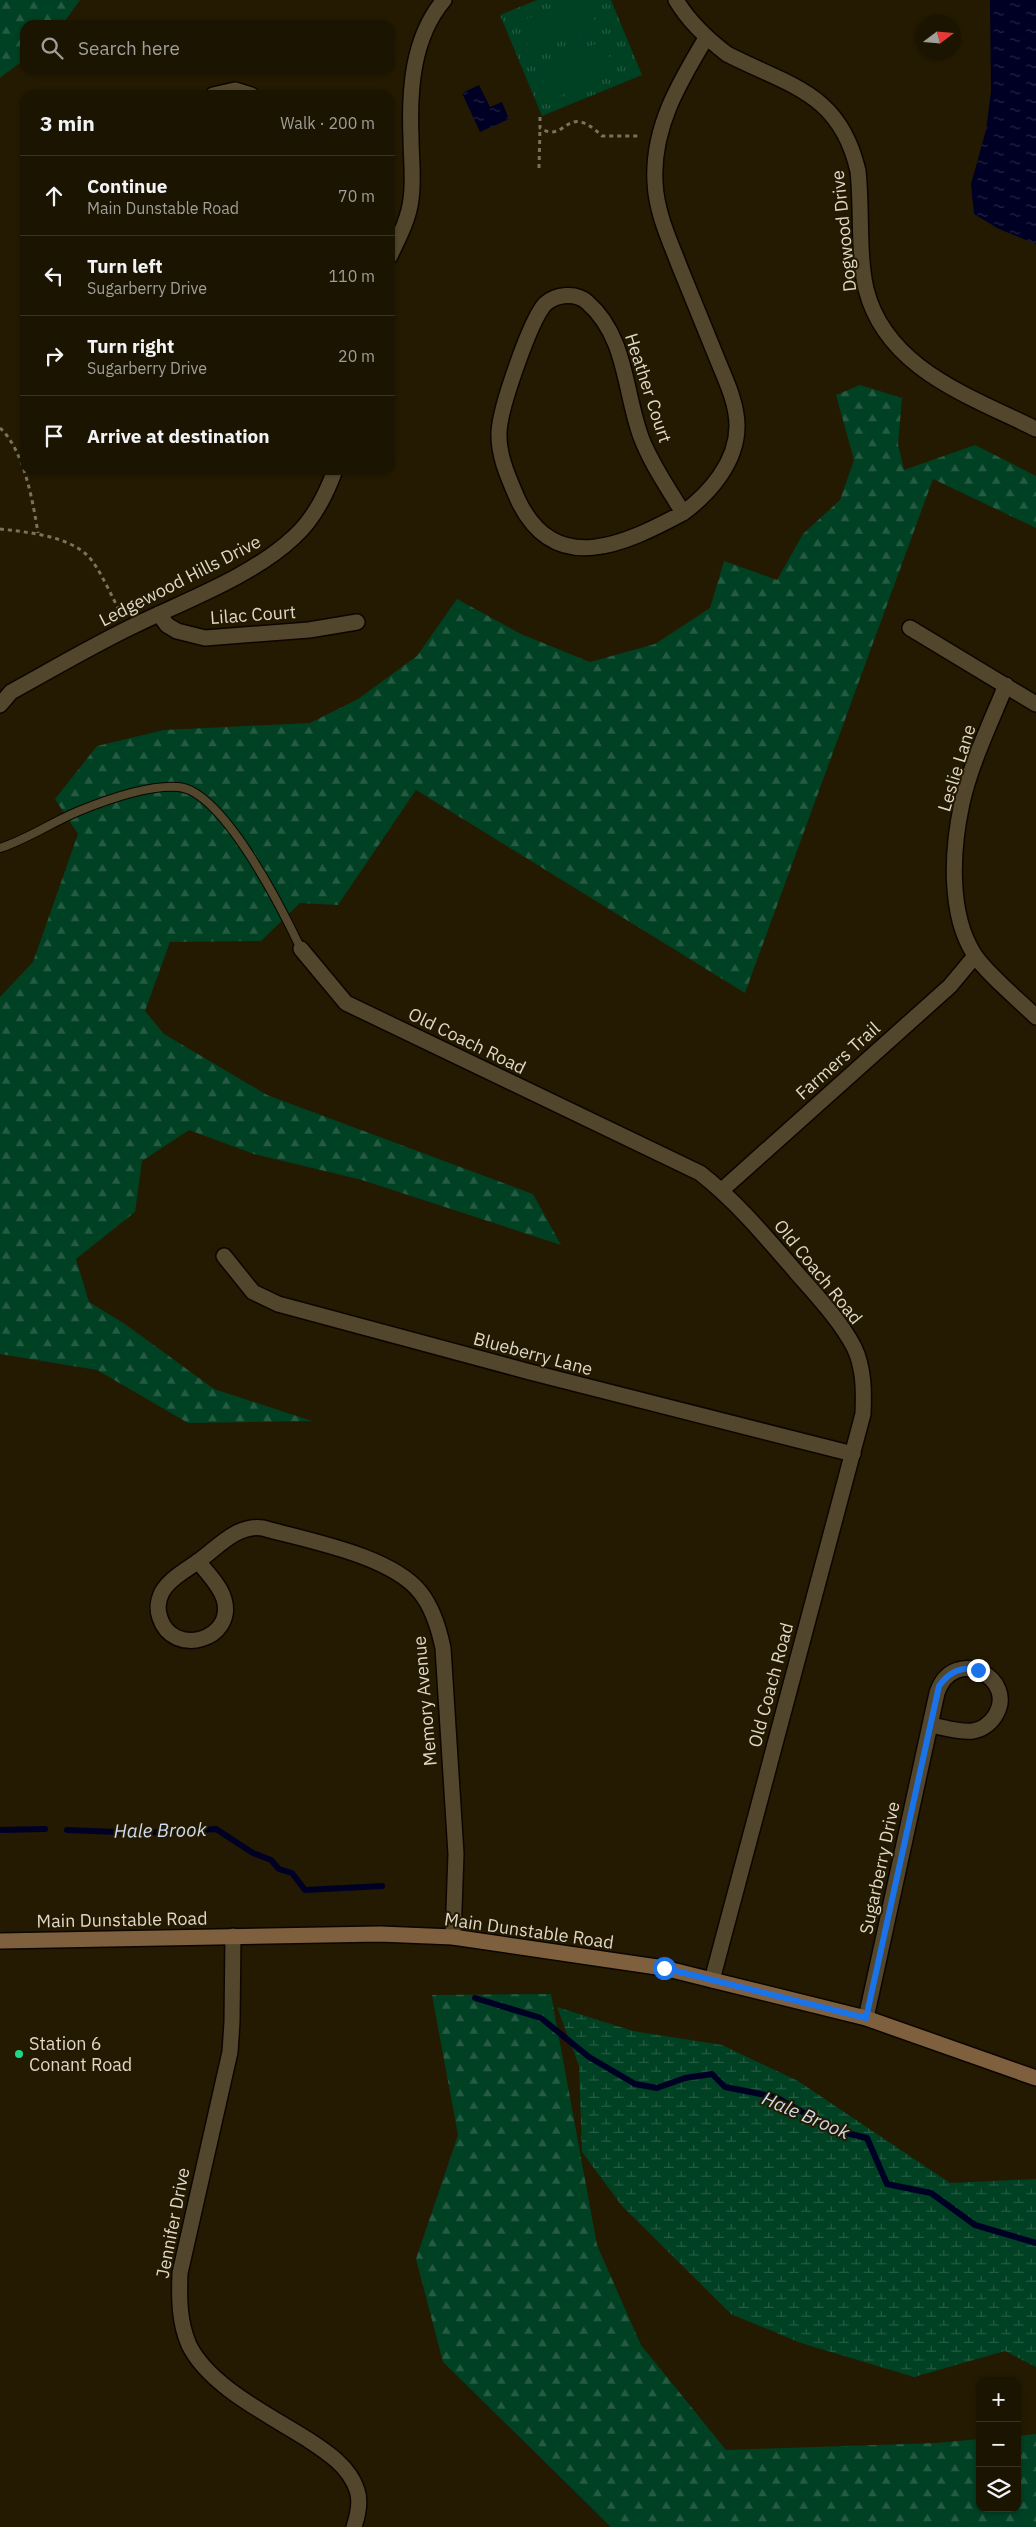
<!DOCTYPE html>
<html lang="en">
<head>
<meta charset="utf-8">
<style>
  :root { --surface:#1b1401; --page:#241d0b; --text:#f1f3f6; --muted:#a09e99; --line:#393323 }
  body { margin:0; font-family:"IBM Plex Sans",sans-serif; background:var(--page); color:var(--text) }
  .controls { position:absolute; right:15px; bottom:15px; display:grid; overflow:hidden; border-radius:10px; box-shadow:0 1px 4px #0004 }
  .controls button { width:45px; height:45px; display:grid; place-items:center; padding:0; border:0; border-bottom:1px solid var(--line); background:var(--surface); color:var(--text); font:25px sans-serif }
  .compass { position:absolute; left:916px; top:15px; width:45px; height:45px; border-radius:50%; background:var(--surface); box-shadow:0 1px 4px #0004; rotate:74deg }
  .stop { position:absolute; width:15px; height:15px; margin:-11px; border:4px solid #1a73e8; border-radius:50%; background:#fff }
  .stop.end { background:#1a73e8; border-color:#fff; box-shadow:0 1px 5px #0008 }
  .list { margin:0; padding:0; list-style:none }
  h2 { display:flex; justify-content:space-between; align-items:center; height:65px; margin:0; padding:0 20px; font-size:21px }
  h2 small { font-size:16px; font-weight:400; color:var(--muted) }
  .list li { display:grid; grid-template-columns:32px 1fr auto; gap:15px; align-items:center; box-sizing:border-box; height:80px; padding:0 20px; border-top:1px solid var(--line) }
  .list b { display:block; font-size:19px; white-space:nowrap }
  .list p { margin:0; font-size:16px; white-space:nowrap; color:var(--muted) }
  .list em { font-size:16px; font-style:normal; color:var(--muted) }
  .icon { flex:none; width:28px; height:28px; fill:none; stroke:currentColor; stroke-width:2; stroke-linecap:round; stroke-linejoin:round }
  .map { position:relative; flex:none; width:1036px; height:2527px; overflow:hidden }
  .search { position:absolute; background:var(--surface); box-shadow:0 1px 4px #0004; left:20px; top:20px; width:375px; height:55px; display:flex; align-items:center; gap:12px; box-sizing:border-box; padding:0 18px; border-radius:15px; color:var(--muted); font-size:19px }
  .panel { position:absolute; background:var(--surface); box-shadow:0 1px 4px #0004; left:20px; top:90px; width:375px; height:385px; border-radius:15px }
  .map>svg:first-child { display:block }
  .forest { fill:url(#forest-firs) }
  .wetland { fill:url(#wetland-marsh) }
  .park { fill:url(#park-tufts) }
  .pitch { fill:#004023 }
  .water { fill:url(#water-ripples) }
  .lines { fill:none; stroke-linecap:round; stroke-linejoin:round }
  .stream { stroke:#000025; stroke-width:6 }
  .lane-casing { stroke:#0d0500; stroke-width:10 }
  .street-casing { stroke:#0d0500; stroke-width:18 }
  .secondary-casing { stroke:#0d0500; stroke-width:18 }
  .path { stroke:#7b725e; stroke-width:3; stroke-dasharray:4 4; stroke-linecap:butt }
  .lane { stroke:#52462c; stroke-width:8 }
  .street { stroke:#52462c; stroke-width:15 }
  .secondary { stroke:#7e603e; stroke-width:15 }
  .route { stroke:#1a73e8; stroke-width:6 }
  .poi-dot { fill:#1ed888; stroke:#241a01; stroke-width:2 }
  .labels { text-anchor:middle; stroke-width:4; stroke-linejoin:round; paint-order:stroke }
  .street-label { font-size:18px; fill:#dfd8c9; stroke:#241a01 }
  .poi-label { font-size:18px; fill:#dfd8c9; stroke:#241a01; text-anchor:start }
  .water-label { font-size:19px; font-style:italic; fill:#cddbed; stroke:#241a01 }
</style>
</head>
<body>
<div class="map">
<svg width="1036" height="2527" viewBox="0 0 1036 2527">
  <defs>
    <pattern id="forest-firs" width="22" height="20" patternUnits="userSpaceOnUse" patternTransform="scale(1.25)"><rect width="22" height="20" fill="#004023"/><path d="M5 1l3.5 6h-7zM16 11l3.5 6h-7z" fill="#255b42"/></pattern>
    <pattern id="wetland-marsh" width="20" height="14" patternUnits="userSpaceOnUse" patternTransform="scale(1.25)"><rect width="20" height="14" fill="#004023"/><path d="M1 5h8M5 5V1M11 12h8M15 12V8" fill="none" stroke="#255b42"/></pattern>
    <pattern id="park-tufts" width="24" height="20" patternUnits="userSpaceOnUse" patternTransform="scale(1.25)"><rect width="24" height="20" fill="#004023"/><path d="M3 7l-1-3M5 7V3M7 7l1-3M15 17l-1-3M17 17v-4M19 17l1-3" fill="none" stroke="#255b42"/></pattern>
    <pattern id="water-ripples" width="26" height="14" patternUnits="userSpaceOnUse" patternTransform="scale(1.25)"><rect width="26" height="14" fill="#000025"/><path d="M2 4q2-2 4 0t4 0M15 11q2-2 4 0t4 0" fill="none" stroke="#252443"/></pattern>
  </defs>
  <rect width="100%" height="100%" fill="#241a01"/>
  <g class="forest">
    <polygon points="0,0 80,0 62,25 25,25 25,59 0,78"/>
    <polygon points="860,385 902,398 898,444 904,470 975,445 1036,476 1036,528 933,479 745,993 416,790 338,905 300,903 261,941 170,942 145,1011 164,1034 267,1095 533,1194 561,1245 362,1180 254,1154 189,1130 142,1161 135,1212 76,1259 89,1302 125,1324 214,1389 312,1421 188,1423 97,1370 0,1354 0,997 33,962 78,834 55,799 97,746 164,730 310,723 358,699 417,656 457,599 521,634 590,662 655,644 710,608 724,561 777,580 803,534 840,500 854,460 836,395"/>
    <polygon points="551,1994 597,2245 641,2345 726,2450 936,2443 980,2439 980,2508 1017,2508 1017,2436 1036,2434 1036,2527 611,2527 443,2362 416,2259 458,2135 432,1995"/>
  </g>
  <polygon class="wetland" points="557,2007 633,2031 722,2045 798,2081 950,2183 1036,2179 1036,2367 1005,2351 914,2377 801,2343 731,2314 622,2206 582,2152 579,2066"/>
  <polygon class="park" points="537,0 611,0 642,75 542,116 500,15"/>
  <g class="pitch">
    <polygon points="573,0 587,0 597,26 531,53 519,22"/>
    <polygon points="603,41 616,73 550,100 537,68"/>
  </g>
  <g class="water">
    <polygon points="990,0 1036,0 1036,244 999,229 974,214 971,184 986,130 991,91"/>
    <polygon points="479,85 490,107 502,102 509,119 480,132 462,93"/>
  </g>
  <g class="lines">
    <g class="stream">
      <polyline points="0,1830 45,1829"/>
      <polyline points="67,1830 143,1833 216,1829 253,1853 271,1860 279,1869 292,1873 305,1890 382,1886"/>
      <polyline points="475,1998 541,2018 589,2057 635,2084 657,2088 685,2078 712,2074 725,2087 776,2097 834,2130 867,2138 887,2184 931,2193 975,2225 1036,2243"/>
    </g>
    <defs>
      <path id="lane" d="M0 848C28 839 52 822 79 811 106 800 148 785 178 787 223 790 283 911 301 949"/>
      <g id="street">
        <path d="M676 0C689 22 706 38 727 54 789 86 840 92 858 171 862 207 858 254 866 289 886 369 970 396 1036 429"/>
        <polyline points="213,95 235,90 251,95"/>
        <path d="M390 256C398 239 409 219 411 199 414 179 411 158 411 138 409 91 412 38 444 0"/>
        <path d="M683 513C625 544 555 578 518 500 509 479 498 456 499 432 500 408 530 321 545 304 556 294 576 292 587 302 627 337 624 391 641 437 651 464 669 489 683 513 710 493 737 462 737 426 737 403 726 381 718 361 705 329 692 297 679 265 669 239 656 211 655 182 652 128 679 83 706 38"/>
        <polyline points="159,614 167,625 177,631 205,638 309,630 357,622"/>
        <polyline points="910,628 1036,704"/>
        <path d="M1006 685C991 722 971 763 962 803 952 849 948 913 974 954 986 973 1019 1000 1036 1017"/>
        <path d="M0 705 11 692C51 670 90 647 131 627 182 602 253 576 294 537 314 519 326 495 335 470"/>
        <path d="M301 949 346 1003 700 1173C736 1201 766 1237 796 1272 816 1295 839 1319 854 1347 864 1368 864 1391 863 1414L712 1980"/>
        <polyline points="722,1190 950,986 975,956"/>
        <polyline points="224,1256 253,1292 278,1304 530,1372 853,1454"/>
        <path d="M198 1561C207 1573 220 1585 224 1599 236 1640 173 1658 160 1618 157 1610 158 1600 162 1592 170 1578 188 1569 200 1560 219 1546 238 1524 263 1528 308 1541 390 1555 420 1592 433 1608 439 1629 443 1648L456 1854 453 1937"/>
        <path d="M233 1936 232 2022 230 2052 180 2273C179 2298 179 2322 189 2345 209 2386 269 2415 307 2439 327 2452 349 2466 357 2490 361 2502 358 2515 354 2527"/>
        <path d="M866 2018 937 1693C953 1644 1019 1678 995 1716 990 1724 981 1730 973 1731 960 1733 943 1727 931 1725"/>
      </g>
      <polyline id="secondary" points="0,1941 380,1934 453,1937 664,1968 712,1980 866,2018 1036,2078"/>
    </defs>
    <use href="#lane" class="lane-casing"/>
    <use href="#street" class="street-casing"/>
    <use href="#secondary" class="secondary-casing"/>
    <g class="path">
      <path d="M540 117V128C567 145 565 100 602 136H640"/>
      <polyline points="539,168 540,128"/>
      <path d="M0 428C24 450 33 502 38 533"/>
      <path d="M0 529C27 532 68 536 88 556 99 567 113 599 121 614"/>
    </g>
    <use href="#lane" class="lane"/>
    <use href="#street" class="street"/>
    <use href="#secondary" class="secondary"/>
  </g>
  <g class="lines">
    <path class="route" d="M664 1968 866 2018 939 1686C949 1672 961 1666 978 1670"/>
  </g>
  <circle class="poi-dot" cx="19" cy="2054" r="5"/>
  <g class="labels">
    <g class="street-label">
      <text transform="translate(844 231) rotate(-96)" y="6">Dogwood Drive</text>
      <text transform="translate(648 388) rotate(72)" y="6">Heather Court</text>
      <text transform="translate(180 581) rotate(-27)" y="6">Ledgewood Hills Drive</text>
      <text transform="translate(253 615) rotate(-4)" y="6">Lilac Court</text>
      <text transform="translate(957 768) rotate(-73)" y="6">Leslie Lane</text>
      <text transform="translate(467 1041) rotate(26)" y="6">Old Coach Road</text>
      <text transform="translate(838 1061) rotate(-42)" y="6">Farmers Trail</text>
      <text transform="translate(818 1272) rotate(51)" y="6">Old Coach Road</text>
      <text transform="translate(533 1354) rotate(15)" y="6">Blueberry Lane</text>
      <text transform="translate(771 1685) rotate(-75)" y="6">Old Coach Road</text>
      <text transform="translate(425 1701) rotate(-95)" y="6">Memory Avenue</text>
      <text transform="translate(880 1868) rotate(-78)" y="6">Sugarberry Drive</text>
      <text transform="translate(122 1920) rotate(-1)" y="6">Main Dunstable Road</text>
      <text transform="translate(529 1931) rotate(8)" y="6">Main Dunstable Road</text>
      <text transform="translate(173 2223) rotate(-79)" y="6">Jennifer Drive</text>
    </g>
    <g class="poi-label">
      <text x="29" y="2050">Station 6<tspan x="29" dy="21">Conant Road</tspan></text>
    </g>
    <g class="water-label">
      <text transform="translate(160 1830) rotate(-1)" y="7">Hale Brook</text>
      <text transform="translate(806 2115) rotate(23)" y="7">Hale Brook</text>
    </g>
  </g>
</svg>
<div class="controls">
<button>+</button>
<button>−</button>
<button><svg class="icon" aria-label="layers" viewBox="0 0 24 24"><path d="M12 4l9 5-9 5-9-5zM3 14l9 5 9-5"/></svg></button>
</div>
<svg class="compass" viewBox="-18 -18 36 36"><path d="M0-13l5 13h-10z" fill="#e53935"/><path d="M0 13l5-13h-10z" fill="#a09e99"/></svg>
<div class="stop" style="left:664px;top:1968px"></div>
<div class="stop end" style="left:978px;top:1670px"></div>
<div class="search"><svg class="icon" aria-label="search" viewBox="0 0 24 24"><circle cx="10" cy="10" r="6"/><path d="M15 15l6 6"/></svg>Search here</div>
<section class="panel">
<h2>3 min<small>Walk · 200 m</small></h2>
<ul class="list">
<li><svg class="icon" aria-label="ahead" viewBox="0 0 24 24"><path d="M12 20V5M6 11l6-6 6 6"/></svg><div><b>Continue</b><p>Main Dunstable Road</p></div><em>70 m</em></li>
<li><svg class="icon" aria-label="left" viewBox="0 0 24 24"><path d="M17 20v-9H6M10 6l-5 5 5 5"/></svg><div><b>Turn left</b><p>Sugarberry Drive</p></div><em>110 m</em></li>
<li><svg class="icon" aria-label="right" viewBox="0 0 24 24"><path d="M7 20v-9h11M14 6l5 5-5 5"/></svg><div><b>Turn right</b><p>Sugarberry Drive</p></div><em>20 m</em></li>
<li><svg class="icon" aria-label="arrive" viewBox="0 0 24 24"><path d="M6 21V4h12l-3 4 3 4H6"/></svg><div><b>Arrive at destination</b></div></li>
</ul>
</section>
</div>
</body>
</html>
